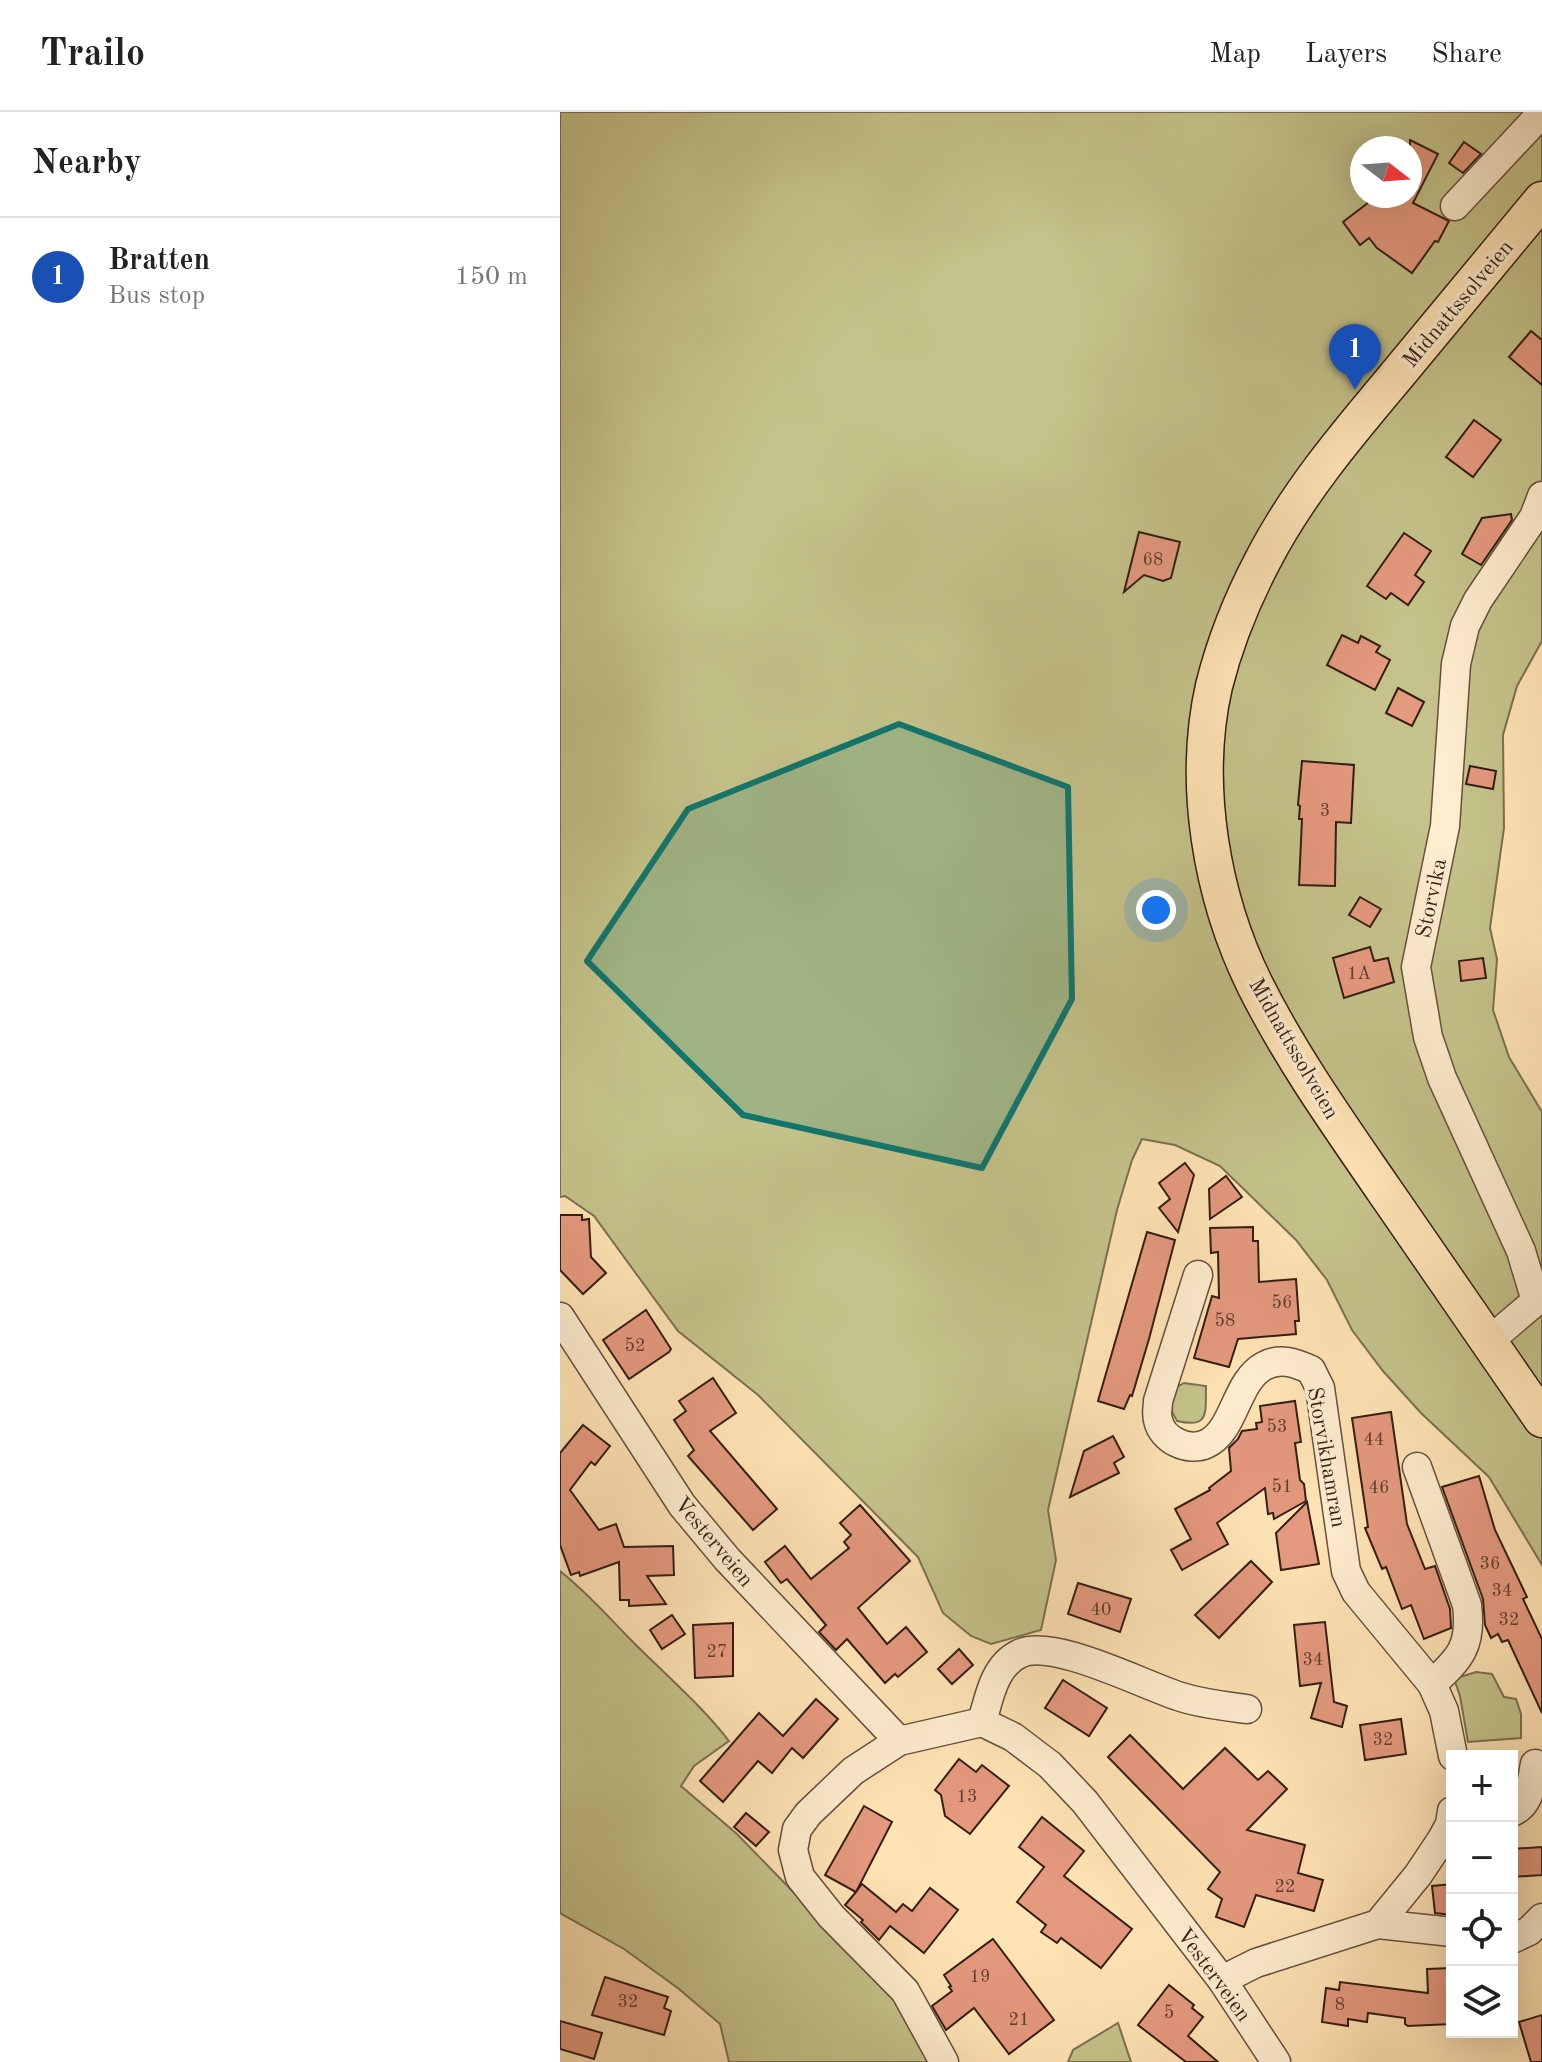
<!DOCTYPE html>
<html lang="en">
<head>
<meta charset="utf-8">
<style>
  :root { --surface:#fff; --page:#f6f6f6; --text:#222; --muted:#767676; --line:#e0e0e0; --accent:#b45309 }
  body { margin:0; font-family:"Old Standard TT",serif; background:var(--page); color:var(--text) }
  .controls { position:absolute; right:24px; bottom:24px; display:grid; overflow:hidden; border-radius:0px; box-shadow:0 8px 32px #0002 }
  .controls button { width:72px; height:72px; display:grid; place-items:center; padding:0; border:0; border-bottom:2px solid var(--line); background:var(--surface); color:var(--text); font:40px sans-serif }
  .compass { position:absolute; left:790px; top:24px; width:72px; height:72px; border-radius:50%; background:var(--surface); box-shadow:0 8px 32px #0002; rotate:107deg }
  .you { position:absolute; left:596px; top:798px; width:28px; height:28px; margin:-20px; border:6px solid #fff; border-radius:50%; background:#1a73e8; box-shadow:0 0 0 12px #1a73e833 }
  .badge { display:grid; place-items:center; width:52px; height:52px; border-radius:50%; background:var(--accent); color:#fff; font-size:26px; font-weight:700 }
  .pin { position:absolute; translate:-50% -66px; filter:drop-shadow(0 2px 4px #0008) }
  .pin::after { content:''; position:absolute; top:42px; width:28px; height:24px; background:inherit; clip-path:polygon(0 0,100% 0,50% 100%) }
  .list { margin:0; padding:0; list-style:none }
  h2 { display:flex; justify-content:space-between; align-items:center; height:104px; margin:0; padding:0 32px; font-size:34px }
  h2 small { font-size:26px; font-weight:400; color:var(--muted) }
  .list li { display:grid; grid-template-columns:52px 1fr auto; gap:24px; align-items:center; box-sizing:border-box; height:120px; padding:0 32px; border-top:2px solid var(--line) }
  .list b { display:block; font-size:30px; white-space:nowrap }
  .list p { margin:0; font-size:26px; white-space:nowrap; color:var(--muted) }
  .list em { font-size:26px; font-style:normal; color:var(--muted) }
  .icon { flex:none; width:44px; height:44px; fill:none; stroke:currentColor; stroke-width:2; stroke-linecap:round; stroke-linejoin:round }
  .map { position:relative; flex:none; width:982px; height:1950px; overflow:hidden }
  header { display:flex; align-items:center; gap:48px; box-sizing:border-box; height:112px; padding:0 40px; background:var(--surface); border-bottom:2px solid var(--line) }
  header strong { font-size:38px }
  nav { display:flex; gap:44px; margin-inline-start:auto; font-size:28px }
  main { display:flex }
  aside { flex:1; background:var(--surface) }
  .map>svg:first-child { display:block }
  .green { fill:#c5c38b; stroke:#7c704f; stroke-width:2; fill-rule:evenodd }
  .building { fill:#e5997f; stroke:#331e13; stroke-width:2 }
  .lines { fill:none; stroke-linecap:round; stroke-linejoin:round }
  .minor-casing { stroke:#66503c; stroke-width:31 }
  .major-casing { stroke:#331e13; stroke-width:39 }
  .minor { stroke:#ffedd0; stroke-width:28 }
  .major { stroke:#ffe4b6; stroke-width:36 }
  .marked { fill:#0f766e; fill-opacity:0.2; stroke:#0f766e; stroke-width:6; stroke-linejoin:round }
  .labels { text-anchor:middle; stroke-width:7; stroke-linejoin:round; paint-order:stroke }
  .number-label { font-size:18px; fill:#603d2e }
  .street-label { font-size:22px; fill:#331e13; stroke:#ffedd0 }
</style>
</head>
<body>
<header>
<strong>Trailo</strong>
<nav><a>Map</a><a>Layers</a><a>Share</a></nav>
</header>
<main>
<aside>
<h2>Nearby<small></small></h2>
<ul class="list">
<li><span class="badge" style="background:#1a4fb4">1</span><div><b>Bratten</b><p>Bus stop</p></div><em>150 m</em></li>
</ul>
</aside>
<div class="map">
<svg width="982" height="1950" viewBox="0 0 982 1950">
  <rect width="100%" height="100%" fill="#ffe4b6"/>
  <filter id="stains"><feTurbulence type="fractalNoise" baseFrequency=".0025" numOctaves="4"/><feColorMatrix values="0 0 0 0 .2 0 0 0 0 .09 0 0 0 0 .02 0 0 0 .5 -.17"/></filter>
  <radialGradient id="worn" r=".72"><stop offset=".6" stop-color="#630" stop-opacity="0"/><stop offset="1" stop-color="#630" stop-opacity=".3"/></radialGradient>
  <g class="green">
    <path d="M0 0H982V529L957 574 943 623 944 716 930 816 937 847 933 898 949 945 982 1000V1453L929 1365 861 1301 823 1259 792 1218 767 1168 736 1128 660 1054 615 1033 582 1027 572 1048 557 1098 488 1398 496 1448 481 1518 431 1532 411 1524 383 1501 358 1445 198 1283 118 1219 34 1104 5 1084 0 1085ZM802 36H850V84H802Z"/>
    <path d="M624 1271 646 1274C645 1299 651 1317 617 1309L610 1296 617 1275Z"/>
    <path d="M0 1459C28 1481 50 1507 75 1532 107 1564 141 1593 169 1629L134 1654 121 1674 177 1722 334 1884 368 1950H169L160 1912 119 1877 64 1837 0 1801Z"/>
    <polygon points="916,1560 932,1562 944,1585 956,1587 961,1602 961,1626 908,1630 900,1584 894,1567"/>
    <polygon points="558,1911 571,1950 508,1950 513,1938"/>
  </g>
  <g class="building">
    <polygon points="850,28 878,42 853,91 889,109 878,130 875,129 852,161 817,136 809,126 800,133 783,110 817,84 850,84"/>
    <polygon points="904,30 921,42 903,61 889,51"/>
    <polygon points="971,219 982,228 982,273 949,245"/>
    <polygon points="914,308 941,328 913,365 886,345"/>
    <polygon points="951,402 952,408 921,453 902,442 922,406"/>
    <polygon points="579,420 620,430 611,466 603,469 584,463 564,480"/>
    <polygon points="844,421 871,439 855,463 864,470 848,493 831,481 826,487 807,474"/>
    <polygon points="782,523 798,531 801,524 820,534 816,540 830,548 815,578 767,553"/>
    <polygon points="838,576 864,590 852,614 826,601"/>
    <polygon points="742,649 794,653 791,711 776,710 775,774 739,773 742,707 739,707 740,694 738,693"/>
    <polygon points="910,654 936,659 933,677 906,672"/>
    <polygon points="800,785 821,797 810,815 789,803"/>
    <polygon points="810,835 814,849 828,846 834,870 784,886 773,846"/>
    <polygon points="923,846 926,866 901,869 899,849"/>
    <polygon points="625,1051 634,1063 618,1120 599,1096 610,1087 599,1071"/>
    <polygon points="666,1064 682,1085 650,1107 649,1077"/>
    <polygon points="0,1103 22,1103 22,1108 29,1107 31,1145 46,1161 23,1182 0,1158"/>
    <polygon points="693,1115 693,1129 698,1129 699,1170 736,1167 739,1209 735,1209 736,1222 678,1227 669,1255 634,1246 652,1184 659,1186 658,1140 651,1141 650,1116"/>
    <polygon points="587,1120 615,1128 589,1227 572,1284 570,1283 564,1297 538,1289"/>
    <polygon points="86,1198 111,1237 109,1240 69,1267 43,1228"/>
    <polygon points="153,1266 176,1301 150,1319 217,1397 193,1418 128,1344 134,1338 114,1308 126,1299 119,1289"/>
    <polygon points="735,1289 741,1330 735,1331 740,1368 744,1372 746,1389 714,1407 713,1401 708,1402 705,1376 657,1411 668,1432 622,1458 611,1438 631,1427 615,1397 650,1378 649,1376 671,1359 669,1336 678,1327 682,1319 697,1317 696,1311 702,1310 700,1294"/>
    <polygon points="831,1300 847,1412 865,1457 875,1454 890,1497 891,1516 864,1527 851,1493 842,1497 826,1455 822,1457 805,1416 808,1415 792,1306"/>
    <polygon points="23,1313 50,1334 35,1353 31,1350 10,1378 39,1418 56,1412 64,1435 113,1434 114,1463 87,1464 106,1492 69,1494 69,1488 60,1488 59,1450 20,1464 19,1460 11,1463 0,1433 0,1341"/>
    <polygon points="553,1324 564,1345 554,1351 559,1361 510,1385 524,1339"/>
    <polygon points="919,1364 935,1418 967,1485 963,1487 982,1527 982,1601 948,1528 942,1530 938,1522 931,1526 925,1513 923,1487 882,1375"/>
    <polygon points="747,1390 759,1452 721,1458 716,1421"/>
    <polygon points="300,1393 350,1449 298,1496 327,1532 346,1515 367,1540 338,1565 335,1562 325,1571 287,1527 276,1538 259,1520 266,1513 227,1467 221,1471 205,1450 225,1434 251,1467 289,1436 284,1430 291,1423 280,1411"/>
    <polygon points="691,1449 712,1470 659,1526 635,1503"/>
    <polygon points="518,1471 571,1487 560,1520 508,1502"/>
    <polygon points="112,1503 125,1522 102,1537 90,1518"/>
    <polygon points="765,1510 774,1590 787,1594 782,1615 751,1606 761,1571 740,1574 734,1513"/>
    <polygon points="173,1511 173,1564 135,1566 133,1513"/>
    <polygon points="399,1537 413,1553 392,1572 378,1557"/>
    <polygon points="503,1568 547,1596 529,1624 485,1596"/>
    <polygon points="256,1587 278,1607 243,1646 232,1636 212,1661 198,1649 163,1690 140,1669 199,1601 223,1624"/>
    <polygon points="841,1607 846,1642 805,1648 800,1613"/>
    <polygon points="570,1623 623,1677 665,1636 698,1668 708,1659 727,1677 687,1718 745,1733 738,1761 763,1768 754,1799 696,1783 684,1815 656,1805 662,1787 648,1777 660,1760 548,1645"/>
    <polygon points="399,1647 416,1660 422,1653 449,1674 410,1722 385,1704 381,1683 375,1678"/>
    <polygon points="304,1694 332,1710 296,1780 302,1772 336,1800 343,1792 352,1799 370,1776 398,1798 364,1841 330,1814 319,1828 301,1810 303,1808 285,1793 296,1780 265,1763"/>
    <polygon points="186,1701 209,1720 196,1734 174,1715"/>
    <polygon points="482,1705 524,1739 504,1764 572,1817 541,1856 501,1826 497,1831 481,1820 486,1813 457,1790 484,1755 459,1735"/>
    <polygon points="982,1735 982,1763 952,1765 952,1737"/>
    <polygon points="892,1772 892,1803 875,1801 872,1774"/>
    <polygon points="433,1827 494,1908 449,1942 414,1896 386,1918 372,1894 392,1879 389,1875 391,1874 384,1863"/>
    <polygon points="892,1856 892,1912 848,1914 845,1912 845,1906 808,1901 807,1910 788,1907 788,1914 762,1910 766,1876 779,1878 780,1870 868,1881 867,1857"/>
    <polygon points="45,1865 108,1885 104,1896 111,1899 104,1923 32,1903"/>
    <polygon points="609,1873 634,1893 632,1896 643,1905 628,1924 658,1950 626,1950 578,1913"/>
    <polygon points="982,1903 982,1950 971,1950 959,1910"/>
    <polygon points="0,1909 42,1921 34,1947 0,1937"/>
  </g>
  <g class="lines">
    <defs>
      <g id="minor">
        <polyline points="895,94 982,1"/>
        <path d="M638 1163 598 1289C598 1295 596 1302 598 1308 602 1328 628 1340 646 1332 675 1319 675 1270 704 1254 720 1245 736 1251 751 1258L760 1276 786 1459 796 1480 872 1572 884 1599 893 1644"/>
        <polyline points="0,1205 122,1393 167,1447 339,1629"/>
        <polyline points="929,1229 976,1189 961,1139 882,966 868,925 856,855 885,714 896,552 905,514 918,488 974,405 982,384"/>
        <path d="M857 1355 907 1493C912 1533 901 1546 872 1572"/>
        <path d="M422 1610C429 1586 434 1554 459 1542 492 1525 585 1574 621 1585 643 1592 665 1594 687 1597"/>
        <path d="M952 1700C971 1692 971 1671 975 1652"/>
        <polyline points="818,1812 892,1820"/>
        <polyline points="952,1827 969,1819 982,1806"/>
        <polyline points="662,1868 696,1851 818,1812 858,1763 882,1727 890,1712 892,1699"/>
        <polyline points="384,1950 345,1879 271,1804 240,1765 233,1738 237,1717 248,1702 293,1659 339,1629 422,1610 453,1625 490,1653 525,1690 662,1868 716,1950"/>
      </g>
      <path id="major" d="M982 88C932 148 882 209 832 269 785 325 737 382 703 448 682 488 665 530 654 574 632 671 651 784 695 873 731 945 778 1011 824 1078 877 1154 929 1231 982 1307"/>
    </defs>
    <use href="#minor" class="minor-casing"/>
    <use href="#major" class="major-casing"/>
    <use href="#minor" class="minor"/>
    <use href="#major" class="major"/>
  </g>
  <path class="marked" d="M339 612 508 675 512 887 422 1056 183 1003 27 849 128 697Z"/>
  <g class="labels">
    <g class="number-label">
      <text x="593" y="453">68</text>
      <text x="765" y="704">3</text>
      <text x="799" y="867">1A</text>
      <text x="722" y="1196">56</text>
      <text x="665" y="1214">58</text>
      <text x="75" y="1239">52</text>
      <text x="717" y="1320">53</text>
      <text x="814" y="1333">44</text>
      <text x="722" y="1380">51</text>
      <text x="819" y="1381">46</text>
      <text x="930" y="1457">36</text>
      <text x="942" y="1484">34</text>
      <text x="541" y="1503">40</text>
      <text x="949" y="1513">32</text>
      <text x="157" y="1545">27</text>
      <text x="753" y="1553">34</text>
      <text x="823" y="1633">32</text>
      <text x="407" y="1690">13</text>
      <text x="725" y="1780">22</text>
      <text x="420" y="1870">19</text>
      <text x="68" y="1895">32</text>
      <text x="780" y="1898">8</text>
      <text x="609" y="1906">5</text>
      <text x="459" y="1913">21</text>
    </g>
    <g class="street-label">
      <text transform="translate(897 191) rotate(-50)" y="8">Midnattssolveien</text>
      <text transform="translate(870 786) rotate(-78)" y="8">Storvika</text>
      <text transform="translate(735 936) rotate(60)" y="8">Midnattssolveien</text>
      <text transform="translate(768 1345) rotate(80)" y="8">Storvikhamran</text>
      <text transform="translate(155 1429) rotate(50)" y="8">Vesterveien</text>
      <text transform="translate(655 1862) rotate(54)" y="8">Vesterveien</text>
    </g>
  </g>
  <rect width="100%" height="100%" filter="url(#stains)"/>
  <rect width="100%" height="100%" fill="url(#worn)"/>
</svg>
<div class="controls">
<button>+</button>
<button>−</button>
<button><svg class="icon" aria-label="locate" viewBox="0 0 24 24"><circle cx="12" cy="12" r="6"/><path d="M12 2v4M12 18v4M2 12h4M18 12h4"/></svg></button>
<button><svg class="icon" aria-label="layers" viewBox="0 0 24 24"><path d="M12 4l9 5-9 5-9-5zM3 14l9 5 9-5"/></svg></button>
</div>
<svg class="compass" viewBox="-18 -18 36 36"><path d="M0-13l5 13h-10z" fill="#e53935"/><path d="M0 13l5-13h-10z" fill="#767676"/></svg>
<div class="you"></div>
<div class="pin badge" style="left:795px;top:278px;background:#1a4fb4">1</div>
</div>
</main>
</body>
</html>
